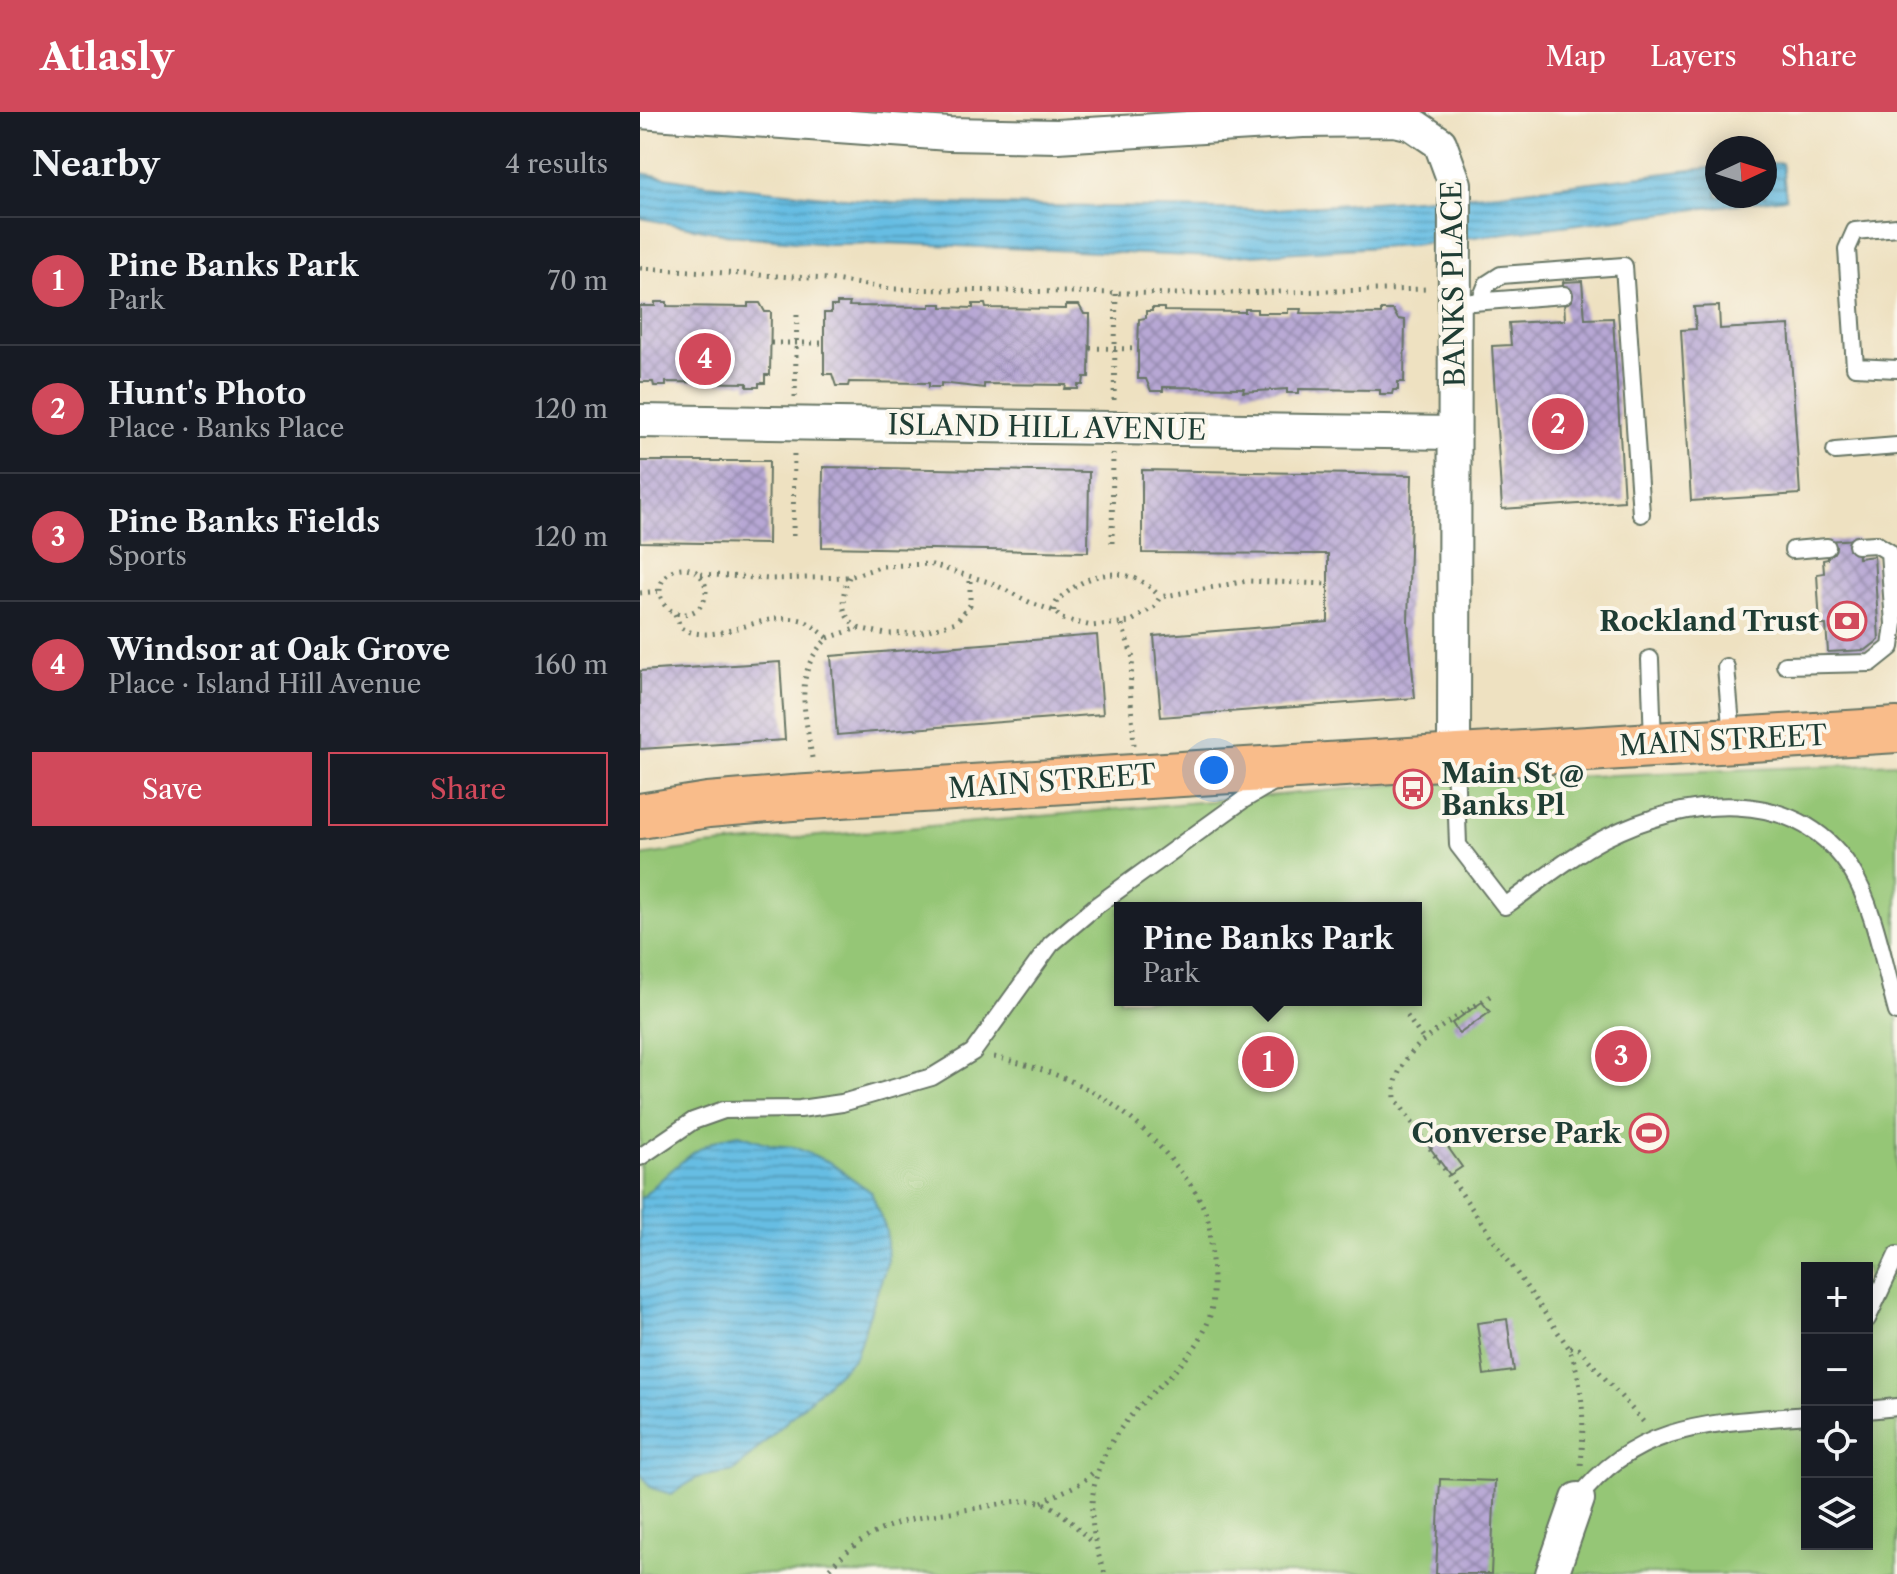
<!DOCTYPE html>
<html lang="en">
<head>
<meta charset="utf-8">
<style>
  :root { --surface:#171b24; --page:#242831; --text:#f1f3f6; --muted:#9ea1a6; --line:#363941; --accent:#d1495b }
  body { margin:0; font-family:"Libre Caslon Text",serif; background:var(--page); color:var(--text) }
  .controls { position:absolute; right:24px; bottom:24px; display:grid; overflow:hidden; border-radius:0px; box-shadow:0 4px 20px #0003 }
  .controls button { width:72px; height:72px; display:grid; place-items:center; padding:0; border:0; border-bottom:2px solid var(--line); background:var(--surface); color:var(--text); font:40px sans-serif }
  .compass { position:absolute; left:1065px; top:24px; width:72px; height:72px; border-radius:50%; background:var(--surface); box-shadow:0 4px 20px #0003; rotate:86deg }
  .you { position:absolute; left:574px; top:658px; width:28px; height:28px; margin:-20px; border:6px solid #fff; border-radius:50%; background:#1a73e8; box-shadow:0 0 0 12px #1a73e833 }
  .badge { display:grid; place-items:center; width:52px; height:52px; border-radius:50%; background:var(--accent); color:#fff; font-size:26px; font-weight:700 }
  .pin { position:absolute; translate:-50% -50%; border:4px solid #fff; box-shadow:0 2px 8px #0006 }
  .popup { position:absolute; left:474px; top:790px; width:308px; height:104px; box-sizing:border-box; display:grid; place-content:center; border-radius:0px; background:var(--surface); filter:drop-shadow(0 2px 6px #0005); font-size:26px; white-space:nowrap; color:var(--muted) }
  .popup b { font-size:30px; color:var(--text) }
  .popup::after { content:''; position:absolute; left:50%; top:100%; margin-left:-16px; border:16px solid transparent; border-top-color:var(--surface) }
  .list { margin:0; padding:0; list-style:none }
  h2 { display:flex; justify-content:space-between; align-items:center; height:104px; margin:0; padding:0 32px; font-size:34px }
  h2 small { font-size:26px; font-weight:400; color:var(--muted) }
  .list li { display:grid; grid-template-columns:52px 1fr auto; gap:24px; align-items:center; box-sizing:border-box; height:128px; padding:0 32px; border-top:2px solid var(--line) }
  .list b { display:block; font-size:30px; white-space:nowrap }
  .list p { margin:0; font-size:26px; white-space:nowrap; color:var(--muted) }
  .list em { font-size:26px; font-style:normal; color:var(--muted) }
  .actions { display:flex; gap:16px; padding:24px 32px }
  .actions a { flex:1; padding:18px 0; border:2px solid var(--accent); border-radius:0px; text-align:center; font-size:28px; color:var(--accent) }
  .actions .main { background:var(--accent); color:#fff }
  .icon { flex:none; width:44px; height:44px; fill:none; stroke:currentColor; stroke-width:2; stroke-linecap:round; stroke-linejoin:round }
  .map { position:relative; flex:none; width:1257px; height:1462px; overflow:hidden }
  header { display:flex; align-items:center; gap:48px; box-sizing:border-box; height:112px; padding:0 40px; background:var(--accent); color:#fff }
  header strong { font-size:38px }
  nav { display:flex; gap:44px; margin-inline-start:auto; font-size:28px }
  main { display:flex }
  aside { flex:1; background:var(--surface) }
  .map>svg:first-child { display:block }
  .green { fill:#95c676; stroke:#5a8255; stroke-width:2; fill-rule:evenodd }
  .water { fill:url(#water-rules); stroke:#427d8c; stroke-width:2 }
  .building { fill:url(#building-cross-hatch) }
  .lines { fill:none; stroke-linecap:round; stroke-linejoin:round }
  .lane-casing { stroke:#677665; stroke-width:20 }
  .street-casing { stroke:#677665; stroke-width:36 }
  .primary-casing { stroke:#677665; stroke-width:48 }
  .path { stroke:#677665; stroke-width:5; stroke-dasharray:2 6; stroke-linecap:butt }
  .lane { stroke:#fff; stroke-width:16 }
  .street { stroke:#fff; stroke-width:32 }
  .primary { stroke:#f9bc8a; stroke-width:44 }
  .labels { text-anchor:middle; stroke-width:8; stroke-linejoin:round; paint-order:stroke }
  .street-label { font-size:28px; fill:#1f3d34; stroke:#fbf7ec }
  .poi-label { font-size:28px; font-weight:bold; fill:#1f3d34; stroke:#fbf7ec; text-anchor:end }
</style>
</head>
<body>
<header>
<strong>Atlasly</strong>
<nav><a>Map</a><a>Layers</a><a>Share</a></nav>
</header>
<main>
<aside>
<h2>Nearby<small>4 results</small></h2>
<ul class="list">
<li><span class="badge">1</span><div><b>Pine Banks Park</b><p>Park</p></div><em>70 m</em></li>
<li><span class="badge">2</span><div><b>Hunt's Photo</b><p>Place · Banks Place</p></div><em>120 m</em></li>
<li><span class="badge">3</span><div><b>Pine Banks Fields</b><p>Sports</p></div><em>120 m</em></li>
<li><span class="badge">4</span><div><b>Windsor at Oak Grove</b><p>Place · Island Hill Avenue</p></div><em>160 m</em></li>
</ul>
<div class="actions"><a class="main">Save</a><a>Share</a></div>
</aside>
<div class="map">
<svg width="1257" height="1462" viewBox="0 0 1257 1462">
  <defs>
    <pattern id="water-rules" width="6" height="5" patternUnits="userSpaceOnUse" patternTransform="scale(2)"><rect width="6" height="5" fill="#66bde3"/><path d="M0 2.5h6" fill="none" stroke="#539bb9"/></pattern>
    <pattern id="building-cross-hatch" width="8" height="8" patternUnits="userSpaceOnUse" patternTransform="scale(2)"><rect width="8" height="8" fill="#b7a7d4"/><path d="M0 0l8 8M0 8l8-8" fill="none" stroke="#9489ad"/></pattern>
  </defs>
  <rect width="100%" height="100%" fill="#fbf7ec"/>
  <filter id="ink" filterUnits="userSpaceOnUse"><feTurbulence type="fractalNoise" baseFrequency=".0125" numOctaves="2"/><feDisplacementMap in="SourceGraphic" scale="16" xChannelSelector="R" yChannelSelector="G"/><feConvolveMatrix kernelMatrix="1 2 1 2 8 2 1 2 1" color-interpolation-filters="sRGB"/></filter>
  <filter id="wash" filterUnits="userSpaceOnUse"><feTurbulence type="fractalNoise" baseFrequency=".006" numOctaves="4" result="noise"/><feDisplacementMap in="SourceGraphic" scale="32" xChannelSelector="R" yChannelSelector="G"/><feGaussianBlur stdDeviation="1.8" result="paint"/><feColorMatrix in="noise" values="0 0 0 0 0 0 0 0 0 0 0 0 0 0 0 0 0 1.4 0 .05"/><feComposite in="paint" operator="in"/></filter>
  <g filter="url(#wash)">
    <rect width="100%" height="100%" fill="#eee1c1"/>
    <path class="green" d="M1257 651V1462H0V744L65 734 761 672ZM480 796H776V888H480ZM1167 1156H1227V1432H1167Z"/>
    <g class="water">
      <polygon points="1142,51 1146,86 770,133 576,145 246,131 189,132 90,123 0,106 0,61 67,72 254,91 623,98 860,81 1077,55 1077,84 1125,84 1125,52"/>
      <path d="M99 1022 132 1033 154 1035 189 1050 231 1080 246 1118 248 1148 215 1245 94 1359 59 1365 31 1382 11 1376 0 1361V1087C30 1060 58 1028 99 1022Z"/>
    </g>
    <g id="blocks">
      <g class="building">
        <polygon points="942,169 945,207 973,206 984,389 862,397 852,234 871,233 869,211 925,208 923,170"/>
        <polygon points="15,190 27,190 27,194 108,195 108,191 120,191 125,200 131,200 130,263 125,263 125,271 119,271 119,275 107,275 107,271 26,270 26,274 14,274 13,270 0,270 0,194 15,194"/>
        <polygon points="197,191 210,191 209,194 290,195 290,192 302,192 302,195 333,196 333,192 345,192 346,196 426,197 426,193 439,193 444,202 450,202 449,265 444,265 443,273 438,273 438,277 425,277 426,273 344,272 344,276 301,271 301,275 289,275 289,271 209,270 208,274 196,274 192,262 184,262 184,201 191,201 191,194 197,194"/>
        <polygon points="1079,194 1080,217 1149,213 1160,382 1051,389 1041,218 1056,217 1054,195"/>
        <polygon points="512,196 524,196 524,199 605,200 605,197 617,197 617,201 648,201 648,197 661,197 660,201 741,202 741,198 753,198 758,207 765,208 764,270 758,270 758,278 753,278 752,282 740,282 740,278 659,277 659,281 647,281 647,277 603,280 604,276 523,275 523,279 511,279 506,267 498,267 498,237 499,207 506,206 506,199 512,199"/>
        <polygon points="0,349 129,349 128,432 0,430"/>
        <polygon points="183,355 449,360 448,440 182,435"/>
        <polygon points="502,358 772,363 768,511 775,586 521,605 514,524 688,510 688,442 502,441"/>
        <polygon points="1217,427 1218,446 1234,444 1239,528 1226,538 1188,540 1186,513 1180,513 1177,462 1184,461 1183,448 1188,447 1187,429"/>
        <polygon points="457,523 463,602 197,623 191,544"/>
        <polygon points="140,550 145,628 0,637 0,559"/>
        <polygon points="842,890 850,900 819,922 812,911"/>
        <polygon points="800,1024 822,1055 810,1063 788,1033"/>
        <polygon points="867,1207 874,1259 844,1263 837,1211"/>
        <polygon points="800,1367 855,1369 851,1462 796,1462"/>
      </g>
    </g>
  </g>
  <g filter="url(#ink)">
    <use href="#blocks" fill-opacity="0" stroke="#677665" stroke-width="2"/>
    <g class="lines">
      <defs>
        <g id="lane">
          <polyline points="1257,115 1215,119 1207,137 1215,255 1257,257"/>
          <polyline points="840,189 847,172 861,163 984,154 1001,402"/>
          <polyline points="833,190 924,183"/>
          <polyline points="1195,339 1257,334"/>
          <polyline points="1153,438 1187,435"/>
          <polyline points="1010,547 1013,629"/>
          <polyline points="1145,553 1231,551 1251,535 1254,512 1249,440 1236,432 1217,433"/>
          <polyline points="1086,555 1092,625"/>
          <path d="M815 648 818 733 865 794C898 771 929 745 965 726 1044 686 1155 672 1210 756 1234 793 1245 857 1257 900"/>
          <polyline points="0,1045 53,1009 84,998 160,997 202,991 292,965 333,940 411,832 456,794 603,688 635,669"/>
          <polyline points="1227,1207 1257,1143"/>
          <polyline points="1227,1298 1257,1295"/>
          <path d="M938 1387C997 1309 1078 1311 1167 1303"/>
        </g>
        <g id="street">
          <polyline points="0,0 309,22 417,24 663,9 754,8 772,12 800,31 815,72 814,643"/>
          <polyline points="0,309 814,321"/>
          <polyline points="912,1462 938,1387"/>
        </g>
        <polyline id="primary" points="0,704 68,693 152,686 1257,618"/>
      </defs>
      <use href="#lane" class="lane-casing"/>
      <use href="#street" class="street-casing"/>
      <use href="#primary" class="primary-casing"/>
      <g class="path">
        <polyline points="0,156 188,167 251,177 542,182 790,177"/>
        <polyline points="131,231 184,231"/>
        <polyline points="450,236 498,237"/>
        <polyline points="155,285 157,202"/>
        <polyline points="474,288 476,181"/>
        <polyline points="153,424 154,339"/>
        <polyline points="472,431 473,342"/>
        <circle cx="43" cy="479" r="23"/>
        <polyline points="61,462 129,467 209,465 243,454 289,452 352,471 391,491 414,499 422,507 452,514 490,510 514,495 520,485 607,469 688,472"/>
        <path d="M209 465C201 484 199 503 218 516"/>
        <polyline points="0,481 21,479"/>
        <path d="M414 499C415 488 421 485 429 479 458 456 494 455 520 485"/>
        <path d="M35 502 41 516C77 536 120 498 161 508 171 511 179 519 188 526 151 560 166 602 172 646"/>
        <polyline points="482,513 493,546 490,574 494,633"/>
        <polyline points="188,526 218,516 246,522 279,521 316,510 330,493 330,464"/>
        <path d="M850 884C814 909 751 935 755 986L929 1236C945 1274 944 1314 941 1354"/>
        <polyline points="767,904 785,930"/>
        <path d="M354 945C431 962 481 987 532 1049 547 1067 560 1083 567 1105 571 1118 571 1133 572 1147 573 1165 575 1189 569 1207 558 1241 530 1263 506 1287 453 1341 438 1391 465 1462"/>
        <polyline points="930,1236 939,1237 1006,1313"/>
        <polyline points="402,1390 441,1371 455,1359"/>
        <path d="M184 1462C233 1408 271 1406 338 1396 356 1393 383 1386 400 1390 419 1394 440 1419 453 1432"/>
      </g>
      <use href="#lane" class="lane"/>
      <use href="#street" class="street"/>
      <use href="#primary" class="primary"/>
    </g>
  </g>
  <defs>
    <symbol id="bank-ring" viewBox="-11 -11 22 22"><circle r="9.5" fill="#fbf7ec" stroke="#d1495b" stroke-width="1.5"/><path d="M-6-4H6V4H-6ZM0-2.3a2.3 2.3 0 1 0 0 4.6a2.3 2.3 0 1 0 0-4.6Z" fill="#d1495b"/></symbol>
    <symbol id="bus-ring" viewBox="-11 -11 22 22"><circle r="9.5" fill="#fbf7ec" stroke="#d1495b" stroke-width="1.5"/><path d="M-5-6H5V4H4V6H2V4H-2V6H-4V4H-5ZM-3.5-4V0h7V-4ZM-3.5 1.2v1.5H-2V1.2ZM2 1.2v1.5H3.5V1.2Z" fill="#d1495b"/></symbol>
    <symbol id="stadium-ring" viewBox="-11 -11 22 22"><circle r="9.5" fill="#fbf7ec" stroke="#d1495b" stroke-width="1.5"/><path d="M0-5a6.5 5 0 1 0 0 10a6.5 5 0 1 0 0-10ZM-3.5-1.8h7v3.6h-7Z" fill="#d1495b"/></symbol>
  </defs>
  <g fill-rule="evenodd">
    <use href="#bank-ring" x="1185" y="487" width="44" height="44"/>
    <use href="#bus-ring" x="751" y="655" width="44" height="44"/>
    <use href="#stadium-ring" x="987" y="999" width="44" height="44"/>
  </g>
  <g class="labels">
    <g class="street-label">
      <text transform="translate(813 172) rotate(-91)" y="10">BANKS PLACE</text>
      <text transform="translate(407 315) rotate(1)" y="10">ISLAND HILL AVENUE</text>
      <text transform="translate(1083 628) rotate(-3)" y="10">MAIN STREET</text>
      <text transform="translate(412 669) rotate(-4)" y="10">MAIN STREET</text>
    </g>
    <g class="poi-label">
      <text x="1179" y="519">Rockland Trust</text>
      <text x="801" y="671" text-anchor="start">Main St @<tspan x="801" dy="32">Banks Pl</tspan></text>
      <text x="981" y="1031">Converse Park</text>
    </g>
  </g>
</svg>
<div class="controls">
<button>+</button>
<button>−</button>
<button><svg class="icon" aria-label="locate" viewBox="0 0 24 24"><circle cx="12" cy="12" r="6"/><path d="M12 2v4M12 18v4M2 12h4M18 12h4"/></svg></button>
<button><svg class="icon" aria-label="layers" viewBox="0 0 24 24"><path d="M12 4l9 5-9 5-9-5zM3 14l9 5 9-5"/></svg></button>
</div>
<svg class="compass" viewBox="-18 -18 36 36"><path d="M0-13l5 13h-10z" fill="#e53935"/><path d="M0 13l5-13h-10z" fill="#9ea1a6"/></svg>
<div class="you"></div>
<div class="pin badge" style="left:628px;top:950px">1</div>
<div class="popup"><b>Pine Banks Park</b>Park</div>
<div class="pin badge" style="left:918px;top:312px">2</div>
<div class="pin badge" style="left:981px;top:944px">3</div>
<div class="pin badge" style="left:65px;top:247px">4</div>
</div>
</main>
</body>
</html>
